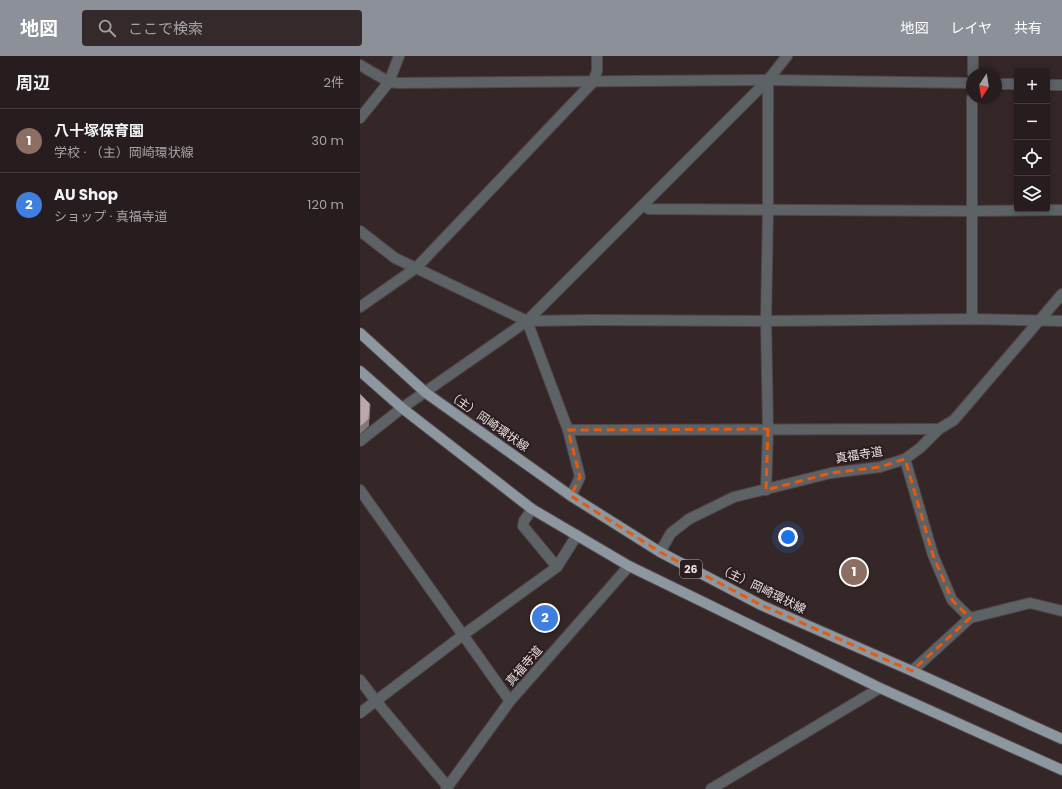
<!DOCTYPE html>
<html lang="ja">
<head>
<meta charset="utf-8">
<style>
  :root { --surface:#281d1e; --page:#342a2b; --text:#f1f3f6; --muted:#a5a2a4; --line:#443b3c; --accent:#8c9099 }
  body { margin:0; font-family:Poppins,"Noto Sans JP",sans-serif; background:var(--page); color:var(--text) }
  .controls { position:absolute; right:12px; top:12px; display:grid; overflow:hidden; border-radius:4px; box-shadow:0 2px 6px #0003 }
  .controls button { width:36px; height:36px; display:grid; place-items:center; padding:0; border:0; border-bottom:1px solid var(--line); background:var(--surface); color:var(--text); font:20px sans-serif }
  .compass { position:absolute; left:606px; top:12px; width:36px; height:36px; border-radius:50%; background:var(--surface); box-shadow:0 2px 6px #0003; rotate:192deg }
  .you { position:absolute; left:428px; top:481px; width:14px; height:14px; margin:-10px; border:3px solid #fff; border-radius:50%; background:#1a73e8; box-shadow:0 0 0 6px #1a73e833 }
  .badge { display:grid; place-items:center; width:26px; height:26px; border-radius:50%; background:var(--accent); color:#fff; font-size:13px; font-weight:700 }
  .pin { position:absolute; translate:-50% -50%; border:2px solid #fff; box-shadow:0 1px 4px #0006 }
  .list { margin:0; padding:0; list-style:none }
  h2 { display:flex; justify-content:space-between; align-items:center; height:52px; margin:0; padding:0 16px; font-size:17px }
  h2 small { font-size:13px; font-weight:400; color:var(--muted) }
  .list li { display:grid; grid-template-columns:26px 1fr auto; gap:12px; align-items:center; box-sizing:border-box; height:64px; padding:0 16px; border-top:1px solid var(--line) }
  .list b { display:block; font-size:15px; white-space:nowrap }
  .list p { margin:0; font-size:13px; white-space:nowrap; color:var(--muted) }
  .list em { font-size:13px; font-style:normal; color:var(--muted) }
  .icon { flex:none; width:22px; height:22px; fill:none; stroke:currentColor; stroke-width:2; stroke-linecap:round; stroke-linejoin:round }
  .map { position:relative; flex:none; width:702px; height:733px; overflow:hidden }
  header { display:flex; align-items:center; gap:24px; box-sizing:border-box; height:56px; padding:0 20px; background:var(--accent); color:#fff }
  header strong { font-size:19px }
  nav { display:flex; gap:22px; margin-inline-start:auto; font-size:14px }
  .search { width:280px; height:36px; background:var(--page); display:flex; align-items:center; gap:10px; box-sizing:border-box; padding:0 14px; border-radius:4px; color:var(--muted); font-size:15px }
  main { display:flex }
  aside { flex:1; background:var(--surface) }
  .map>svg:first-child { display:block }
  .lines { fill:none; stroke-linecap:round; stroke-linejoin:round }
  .minor-casing { stroke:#524545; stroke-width:12 }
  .primary-casing { stroke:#524545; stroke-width:12 }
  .minor { stroke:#5c6266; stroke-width:10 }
  .primary { stroke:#8c97a0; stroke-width:10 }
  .shaded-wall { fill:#837677 }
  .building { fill:#bba8aa; stroke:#837677 }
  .marked { fill:none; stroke:#e8590c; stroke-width:3; stroke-dasharray:8 5; stroke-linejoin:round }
  .labels { text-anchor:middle; stroke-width:4; stroke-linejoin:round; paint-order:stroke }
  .shield { fill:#2b1d1f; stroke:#b0a6a6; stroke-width:1 }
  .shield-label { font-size:11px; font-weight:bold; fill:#e9e0e0 }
  .street-label { font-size:12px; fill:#e9e0e0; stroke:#2b1d1f }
</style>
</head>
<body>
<header>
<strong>地図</strong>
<div class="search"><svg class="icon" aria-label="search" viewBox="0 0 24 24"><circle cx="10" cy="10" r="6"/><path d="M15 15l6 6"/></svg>ここで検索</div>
<nav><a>地図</a><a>レイヤ</a><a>共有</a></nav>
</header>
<main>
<aside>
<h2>周辺<small>2件</small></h2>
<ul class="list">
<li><span class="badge" style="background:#8d6e63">1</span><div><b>八十塚保育園</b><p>学校 · （主）岡崎環状線</p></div><em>30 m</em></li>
<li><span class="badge" style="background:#3f7fe0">2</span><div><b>AU Shop</b><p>ショップ · 真福寺道</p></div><em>120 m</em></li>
</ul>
</aside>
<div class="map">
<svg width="702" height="733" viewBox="0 0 702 733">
  <rect width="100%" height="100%" fill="#352728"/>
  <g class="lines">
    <defs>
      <g id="minor">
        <polyline points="0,9 29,26 38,27 408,24 612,27"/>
        <polyline points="613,18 613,0"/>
        <polyline points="636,28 657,28"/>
        <polyline points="687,29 702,29"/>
        <polyline points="0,62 29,26 39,0"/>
        <polyline points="283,149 289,153 613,155 702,154"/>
        <polyline points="0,175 35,202 167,265 232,264 406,265 612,263 702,265"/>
        <polyline points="0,251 56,212 233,26 237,15 237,0"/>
        <polyline points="612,263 612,42"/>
        <polyline points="167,265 208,374 220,421 211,440"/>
        <polyline points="208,374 579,373"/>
        <polyline points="0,385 42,352 167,265 408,24 427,0"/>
        <polyline points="545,403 573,499 592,544 610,562"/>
        <polyline points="0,434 150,645"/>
        <polyline points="406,434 408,373 406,265 408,153 408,24"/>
        <polyline points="172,453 164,465 163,470 197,511"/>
        <polyline points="300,496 311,477 329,463 374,441 471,417 520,411 545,403 560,392 579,373 594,364 702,238"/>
        <polyline points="552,615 610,562 670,547 702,555"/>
        <polyline points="0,624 16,645 88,731"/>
        <polyline points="0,657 103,579 197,511 217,479"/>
        <polyline points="86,733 150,645 269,510"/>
        <polyline points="351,733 520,632"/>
      </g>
      <g id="primary">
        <polyline points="0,277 66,337 211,440 300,496 401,549 552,615 702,683"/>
        <polyline points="0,315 42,352 172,453 269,510 520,632 702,714"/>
      </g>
    </defs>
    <use href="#minor" class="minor-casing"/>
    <use href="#primary" class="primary-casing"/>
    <use href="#minor" class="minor"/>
    <use href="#primary" class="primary"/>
  </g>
  <polygon class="shaded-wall" points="10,348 9,370 0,378 0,371"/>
  <polygon class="building" points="0,338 10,348 9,363 0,371"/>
  <path class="marked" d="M408 373 406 434 471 417 520 411 545 403 573 499 592 544 610 562 552 615 401 549 300 496 211 440 220 421 208 374Z"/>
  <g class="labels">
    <rect class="shield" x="320" y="504" width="22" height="18" rx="3"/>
    <g class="shield-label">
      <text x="331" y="517">26</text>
    </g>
    <g class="street-label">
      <text transform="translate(128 365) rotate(35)" y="4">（主）岡崎環状線</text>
      <text transform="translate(499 399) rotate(-9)" y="4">真福寺道</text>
      <text transform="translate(402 533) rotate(26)" y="4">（主）岡崎環状線</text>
      <text transform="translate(164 610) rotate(-49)" y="4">真福寺道</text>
    </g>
  </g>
</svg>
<div class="controls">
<button>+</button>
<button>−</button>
<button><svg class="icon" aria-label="locate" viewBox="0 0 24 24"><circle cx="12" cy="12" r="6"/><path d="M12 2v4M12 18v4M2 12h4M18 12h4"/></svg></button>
<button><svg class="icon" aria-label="layers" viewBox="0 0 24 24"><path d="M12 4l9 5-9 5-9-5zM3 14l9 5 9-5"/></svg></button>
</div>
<svg class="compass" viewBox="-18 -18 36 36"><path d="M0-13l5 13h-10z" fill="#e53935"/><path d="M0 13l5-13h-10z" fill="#a5a2a4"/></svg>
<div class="you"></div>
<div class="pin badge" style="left:494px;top:516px;background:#8d6e63">1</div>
<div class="pin badge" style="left:185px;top:562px;background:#3f7fe0">2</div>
</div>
</main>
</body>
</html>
